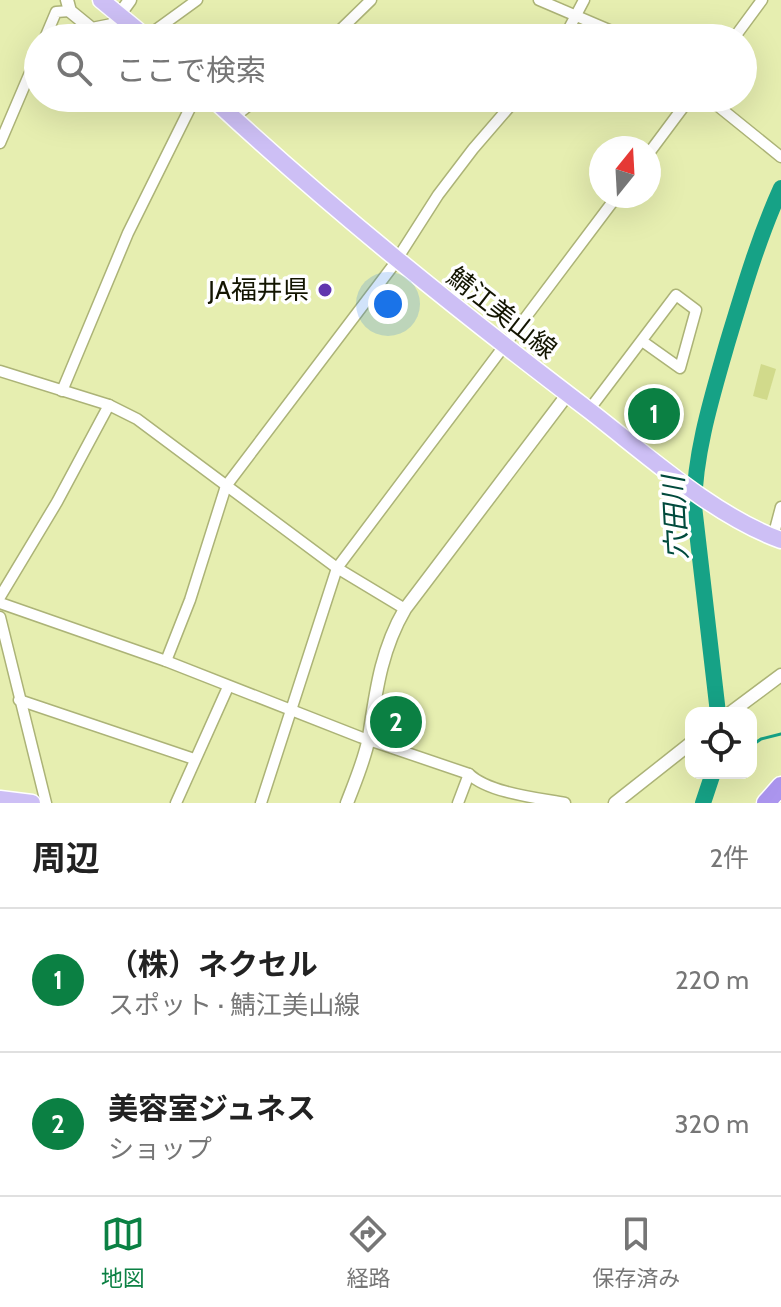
<!DOCTYPE html>
<html lang="ja">
<head>
<meta charset="utf-8">
<style>
  :root { --surface:#fff; --page:#f2f2f2; --text:#222; --muted:#767676; --line:#e0e0e0; --accent:#0b8043 }
  body { margin:0; font-family:Cabin,"Noto Sans JP",sans-serif; background:var(--page); color:var(--text) }
  .controls { position:absolute; right:24px; bottom:24px; display:grid; overflow:hidden; border-radius:16px; box-shadow:0 8px 32px #0002 }
  .controls button { width:72px; height:72px; display:grid; place-items:center; padding:0; border:0; border-bottom:2px solid var(--line); background:var(--surface); color:var(--text); font:40px sans-serif }
  .compass { position:absolute; left:589px; top:136px; width:72px; height:72px; border-radius:50%; background:var(--surface); box-shadow:0 8px 32px #0002; rotate:18deg }
  .you { position:absolute; left:388px; top:304px; width:28px; height:28px; margin:-20px; border:6px solid #fff; border-radius:50%; background:#1a73e8; box-shadow:0 0 0 12px #1a73e833 }
  .badge { display:grid; place-items:center; width:52px; height:52px; border-radius:50%; background:var(--accent); color:#fff; font-size:26px; font-weight:700 }
  .pin { position:absolute; translate:-50% -50%; border:4px solid #fff; box-shadow:0 2px 8px #0006 }
  .list { margin:0; padding:0; list-style:none }
  h2 { display:flex; justify-content:space-between; align-items:center; height:104px; margin:0; padding:0 32px; font-size:34px }
  h2 small { font-size:26px; font-weight:400; color:var(--muted) }
  .list li { display:grid; grid-template-columns:52px 1fr auto; gap:24px; align-items:center; box-sizing:border-box; height:144px; padding:0 32px; border-top:2px solid var(--line) }
  .list b { display:block; font-size:30px; white-space:nowrap }
  .list p { margin:0; font-size:26px; white-space:nowrap; color:var(--muted) }
  .list em { font-size:26px; font-style:normal; color:var(--muted) }
  .icon { flex:none; width:44px; height:44px; fill:none; stroke:currentColor; stroke-width:2; stroke-linecap:round; stroke-linejoin:round }
  .map { position:relative; flex:none; width:781px; height:803px; overflow:hidden }
  .search { position:absolute; background:var(--surface); box-shadow:0 8px 32px #0002; left:24px; right:24px; top:24px; height:88px; display:flex; align-items:center; gap:20px; box-sizing:border-box; padding:0 28px; border-radius:44px; color:var(--muted); font-size:30px }
  .sheet { height:392px; background:var(--surface) }
  nav { display:flex; justify-content:space-around; align-items:center; box-sizing:border-box; height:112px; border-top:2px solid var(--line); background:var(--surface); font-size:22px; color:var(--muted) }
  nav a { display:grid; justify-items:center; gap:4px }
  nav .on { color:var(--accent) }
  .map>svg:first-child { display:block }
  .green { fill:#d1da8b }
  .lines { fill:none; stroke-linecap:round; stroke-linejoin:round }
  .stream { stroke:#16a286; stroke-width:3 }
  .river { stroke:#16a286; stroke-width:16 }
  .minor-casing { stroke:#acb377; stroke-width:13 }
  .tertiary-casing { stroke:#acb377; stroke-width:15 }
  .primary-casing { stroke:#fff; stroke-width:19 }
  .motorway-casing { stroke:#fff; stroke-width:21 }
  .minor { stroke:#fff; stroke-width:10 }
  .tertiary { stroke:#fff; stroke-width:12 }
  .primary { stroke:#cdbff5; stroke-width:16 }
  .motorway { stroke:#ab95ee; stroke-width:18 }
  .poi-dot { fill:#6036ae; stroke:#fff; stroke-width:3 }
  .labels { text-anchor:middle; stroke-width:7; stroke-linejoin:round; paint-order:stroke }
  .poi-label { font-size:26px; fill:#131501; stroke:#fff; text-anchor:end }
  .street-label { font-size:26px; fill:#131501; stroke:#fff }
  .water-label { font-size:28px; font-style:italic; fill:#004a3c; stroke:#fff }
</style>
</head>
<body>
<div class="map">
<svg width="781" height="803" viewBox="0 0 781 803">
  <rect width="100%" height="100%" fill="#e6eeb0"/>
  <polygon class="green" points="761,364 776,369 767,400 753,396"/>
  <g class="lines">
    <polyline class="stream" points="751,746 761,739 781,734"/>
    <g class="river">
      <path d="M718 713 694 506C695 451 712 397 727 344 743 291 758 239 781 188"/>
      <polyline points="703,803 713,773"/>
    </g>
    <defs>
      <g id="minor">
        <polyline points="539,0 628,38"/>
        <polyline points="146,37 197,0"/>
        <polyline points="45,38 56,12 70,11"/>
        <polyline points="332,38 371,0"/>
        <polyline points="564,38 584,0"/>
        <polyline points="734,38 762,0"/>
        <polyline points="708,98 781,157"/>
        <polyline points="233,118 258,98"/>
        <polyline points="0,143 38,54"/>
        <polyline points="649,153 690,98"/>
        <polyline points="0,371 109,405 137,419 337,568 405,609"/>
        <polyline points="62,391 128,233 195,98"/>
        <polyline points="589,410 676,295 696,310 680,368 642,341"/>
        <polyline points="773,537 781,507"/>
        <polyline points="0,597 57,502 109,405"/>
        <path d="M0 603 166 661 360 737 469 774C489 793 538 798 565 803"/>
        <polyline points="0,617 46,803"/>
        <polyline points="166,661 190,600 226,486 392,267 438,195 473,149 517,98"/>
        <polyline points="19,700 194,759"/>
        <polyline points="176,803 228,687"/>
        <polyline points="261,803 337,568 617,196"/>
        <polyline points="458,803 469,774"/>
      </g>
      <g id="tertiary">
        <polyline points="67,0 70,11 92,29 112,25 130,0"/>
        <polyline points="730,713 781,675"/>
        <path d="M347 803C355 782 365 759 369 737 376 691 381 650 405 609L567 395"/>
        <polyline points="615,803 691,743"/>
      </g>
      <g id="primary">
        <polyline points="101,0 147,38"/>
        <path d="M212 98C332 210 460 312 590 411 647 455 714 516 781 540"/>
        <polyline points="0,799 32,803"/>
      </g>
      <polyline id="motorway" points="766,803 781,786"/>
    </defs>
    <use href="#minor" class="minor-casing"/>
    <use href="#tertiary" class="tertiary-casing"/>
    <use href="#primary" class="primary-casing"/>
    <use href="#motorway" class="motorway-casing"/>
    <use href="#minor" class="minor"/>
    <use href="#tertiary" class="tertiary"/>
    <use href="#primary" class="primary"/>
    <use href="#motorway" class="motorway"/>
  </g>
  <circle class="poi-dot" cx="325" cy="290" r="8"/>
  <g class="labels">
    <g class="poi-label">
      <text x="309" y="299">JA福井県</text>
    </g>
    <g class="street-label">
      <text transform="translate(502 313) rotate(38)" y="9">鯖江美山線</text>
    </g>
    <g class="water-label">
      <text transform="translate(675 518) rotate(-93)" y="10">穴田川</text>
    </g>
  </g>
</svg>
<div class="controls">
<button><svg class="icon" aria-label="locate" viewBox="0 0 24 24"><circle cx="12" cy="12" r="6"/><path d="M12 2v4M12 18v4M2 12h4M18 12h4"/></svg></button>
</div>
<svg class="compass" viewBox="-18 -18 36 36"><path d="M0-13l5 13h-10z" fill="#e53935"/><path d="M0 13l5-13h-10z" fill="#767676"/></svg>
<div class="you"></div>
<div class="pin badge" style="left:654px;top:414px">1</div>
<div class="pin badge" style="left:396px;top:722px">2</div>
<div class="search"><svg class="icon" aria-label="search" viewBox="0 0 24 24"><circle cx="10" cy="10" r="6"/><path d="M15 15l6 6"/></svg>ここで検索</div>
</div>
<section class="sheet">
<h2>周辺<small>2件</small></h2>
<ul class="list">
<li><span class="badge">1</span><div><b>（株）ネクセル</b><p>スポット · 鯖江美山線</p></div><em>220 m</em></li>
<li><span class="badge">2</span><div><b>美容室ジュネス</b><p>ショップ</p></div><em>320 m</em></li>
</ul>
</section>
<nav>
<a class="on"><svg class="icon" aria-label="map" viewBox="0 0 24 24"><path d="M3 6l6-2 6 2 6-2v14l-6 2-6-2-6 2zM9 4v14M15 6v14"/></svg>地図</a>
<a><svg class="icon" aria-label="directions" viewBox="0 0 24 24"><path d="M12 3l9 9-9 9-9-9zM9 14v-3h6M13 9l2 2-2 2"/></svg>経路</a>
<a><svg class="icon" aria-label="saved" viewBox="0 0 24 24"><path d="M7 4h10v16l-5-4-5 4z"/></svg>保存済み</a>
</nav>
</body>
</html>
